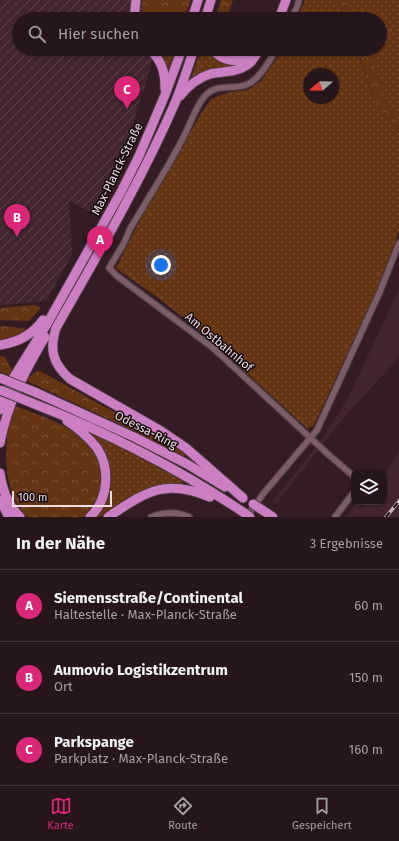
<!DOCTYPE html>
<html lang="de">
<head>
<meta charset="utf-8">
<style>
  :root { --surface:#27151c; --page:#2f1e25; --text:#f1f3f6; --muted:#a49fa3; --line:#43343b; --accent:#db2777 }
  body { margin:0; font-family:"Fira Sans",sans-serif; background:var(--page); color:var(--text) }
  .controls { position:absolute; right:12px; bottom:12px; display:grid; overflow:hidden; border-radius:8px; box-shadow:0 1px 3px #0004 }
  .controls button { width:36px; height:36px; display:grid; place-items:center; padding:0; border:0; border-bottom:1px solid var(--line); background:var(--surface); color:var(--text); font:20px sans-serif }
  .compass { position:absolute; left:303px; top:68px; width:36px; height:36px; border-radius:50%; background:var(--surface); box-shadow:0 1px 3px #0004; rotate:250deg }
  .scale { position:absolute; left:12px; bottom:10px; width:100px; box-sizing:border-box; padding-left:4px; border:2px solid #eddbe1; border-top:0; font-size:11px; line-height:14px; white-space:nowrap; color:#eddbe1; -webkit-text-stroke:3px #150a0e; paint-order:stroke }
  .you { position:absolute; left:161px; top:265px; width:14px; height:14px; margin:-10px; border:3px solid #fff; border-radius:50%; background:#1a73e8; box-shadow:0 0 0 6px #1a73e833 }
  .badge { display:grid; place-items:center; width:26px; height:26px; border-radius:50%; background:var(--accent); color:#fff; font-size:13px; font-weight:700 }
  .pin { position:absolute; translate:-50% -33px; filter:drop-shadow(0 1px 2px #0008) }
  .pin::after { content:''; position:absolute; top:21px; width:14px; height:12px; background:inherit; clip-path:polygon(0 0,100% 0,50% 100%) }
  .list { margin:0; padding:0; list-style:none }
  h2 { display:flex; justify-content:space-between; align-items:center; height:52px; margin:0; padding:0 16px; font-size:17px }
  h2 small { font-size:13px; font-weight:400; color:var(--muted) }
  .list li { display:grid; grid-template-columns:26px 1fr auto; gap:12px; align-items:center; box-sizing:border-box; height:72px; padding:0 16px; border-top:1px solid var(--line) }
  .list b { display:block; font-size:15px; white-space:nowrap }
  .list p { margin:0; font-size:13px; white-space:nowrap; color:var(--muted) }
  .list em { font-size:13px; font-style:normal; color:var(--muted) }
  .icon { flex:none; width:22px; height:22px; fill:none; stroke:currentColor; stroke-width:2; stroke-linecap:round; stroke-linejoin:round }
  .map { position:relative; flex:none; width:399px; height:517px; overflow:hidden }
  .search { position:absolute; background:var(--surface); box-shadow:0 1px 3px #0004; left:12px; right:12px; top:12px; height:44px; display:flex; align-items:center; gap:10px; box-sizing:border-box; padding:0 14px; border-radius:22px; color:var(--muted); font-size:15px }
  .sheet { height:268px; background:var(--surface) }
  nav { display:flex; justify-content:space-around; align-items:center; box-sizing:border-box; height:56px; border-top:1px solid var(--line); background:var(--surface); font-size:11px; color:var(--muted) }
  nav a { display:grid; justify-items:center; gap:2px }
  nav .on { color:var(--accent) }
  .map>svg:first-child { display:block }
  .built { fill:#432530 }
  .industrial { fill:url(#industrial-furrows) }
  .grass { fill:url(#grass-dots); fill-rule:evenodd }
  .forest { fill:url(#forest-crowns) }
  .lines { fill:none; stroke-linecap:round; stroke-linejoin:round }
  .minor-casing { stroke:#4d3941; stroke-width:8 }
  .trunk-casing { stroke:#4d3941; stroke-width:11 }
  .minor { stroke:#7a5d67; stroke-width:5.5 }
  .trunk { stroke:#cc7ec2; stroke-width:9 }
  .rail-casing { stroke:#c5b2b9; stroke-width:3.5 }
  .rail { stroke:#150a0e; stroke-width:2; stroke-dasharray:6; stroke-linecap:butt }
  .trunk-bridge-casing { stroke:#4d3941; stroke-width:11; stroke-linecap:butt }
  .trunk-bridge { stroke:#cc7ec2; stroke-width:9 }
  .labels { text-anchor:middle; stroke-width:3; stroke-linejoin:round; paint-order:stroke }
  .street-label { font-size:12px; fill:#eddbe1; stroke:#150a0e }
</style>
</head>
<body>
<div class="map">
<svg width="399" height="517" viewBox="0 0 399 517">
  <defs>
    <pattern id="industrial-furrows" width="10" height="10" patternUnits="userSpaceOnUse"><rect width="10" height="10" fill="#432530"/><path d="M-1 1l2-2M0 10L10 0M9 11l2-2" fill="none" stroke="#5e444e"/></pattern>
    <pattern id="grass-dots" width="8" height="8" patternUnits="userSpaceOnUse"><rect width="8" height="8" fill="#653413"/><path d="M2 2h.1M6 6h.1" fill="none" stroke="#7b5135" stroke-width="1.8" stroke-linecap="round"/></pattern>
    <pattern id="forest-crowns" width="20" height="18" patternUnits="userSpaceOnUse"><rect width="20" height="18" fill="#653413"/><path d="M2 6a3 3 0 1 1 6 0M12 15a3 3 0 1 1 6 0" fill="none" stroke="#7b5135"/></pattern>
  </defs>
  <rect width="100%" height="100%" fill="#341c25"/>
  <g class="built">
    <polygon points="399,290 399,357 340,422 276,504 272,502 320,442 348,398"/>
    <polygon points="399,451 399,517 345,517 356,504 363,509 367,502 384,502 384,475"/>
  </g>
  <polygon class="industrial" points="0,0 142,0 142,19 19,19 19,49 154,49 148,77 128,138 91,212 69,201 72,255 46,301 0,305"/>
  <g class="grass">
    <polygon points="305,0 337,0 345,19 297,19"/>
    <polygon points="346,0 399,0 399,123 389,108 370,49 380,49 380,19 356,19"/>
    <polygon points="153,49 176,49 168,70 167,70"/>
    <polygon points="201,49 207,49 209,53 239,65 192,79 191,78"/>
    <path d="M283 49H357C366 77 375 114 399 133V231L379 285 314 425 308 429 206 336 161 300 116 268 143 214 202 112 211 99 230 92 248 90 261 81ZM309 74H333V98H309Z"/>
    <path d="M94 434 123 448 183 481 182 485C165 483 145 489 131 498 119 505 108 517 95 517L92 437Z"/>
  </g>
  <g class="forest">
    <polygon points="142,0 191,0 184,19 142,19"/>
    <polygon points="221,0 233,0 226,19 215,19"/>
    <polygon points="337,0 346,0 356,19 345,19"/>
    <path d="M357 49H370L389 108 399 123V133C373 112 368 79 357 49Z"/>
    <polygon points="35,305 41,308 29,321 0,320 0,308"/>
    <polygon points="0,326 14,327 31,330 18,335 0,340"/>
    <polygon points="0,356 5,357 12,370 10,375 0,372"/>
    <polygon points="38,371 42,372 168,442 186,454 184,458 130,429 27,381 30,376"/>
    <path d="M13 405C47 419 107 434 101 482 100 496 95 507 84 517H27C0 490 4 441 13 405Z"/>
  </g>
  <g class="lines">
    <defs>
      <g id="minor">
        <polyline points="291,19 297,7 299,0"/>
        <path d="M276 49C271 60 259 79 248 84 234 91 217 82 205 96 195 107 191 123 184 136 168 168 148 198 130 229L124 243 109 268 117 276 212 347 330 456 351 474 354 477"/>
        <path d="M151 517C164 512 176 511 189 517"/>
        <polyline points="247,517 263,494 317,430 381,289 399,243"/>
        <polyline points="335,517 354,492"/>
      </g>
      <g id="trunk">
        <polyline points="134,19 136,0"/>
        <polyline points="192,19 198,0"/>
        <polyline points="205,19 211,0"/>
        <polyline points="279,19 286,0"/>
        <path d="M150 49C162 62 165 71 165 89"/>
        <path d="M194 49C188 67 182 86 175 103 141 181 98 254 56 328 49 350 53 364 70 379L161 431 186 448 243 498"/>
        <path d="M212 49C223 62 238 64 253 55"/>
        <path d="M180 96C188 86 197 78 210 74 224 71 239 73 251 62 254 58 257 53 260 49"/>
        <path d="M0 345C19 342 32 335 43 320"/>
        <polyline points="37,393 134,437 187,464 225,487"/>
        <path d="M32 403C107 432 179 469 246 514"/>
        <polyline points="0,410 8,388 14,377 47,324 121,192 139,156 165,95 182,49"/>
        <path d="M67 421C78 428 89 438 97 448 111 469 108 500 90 517"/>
        <path d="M0 443C7 404 25 371 45 337"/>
        <path d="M0 473C2 490 8 505 20 517"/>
        <polyline points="0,500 9,517"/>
        <path d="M108 517C146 492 164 478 210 497"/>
      </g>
    </defs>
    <use href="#minor" class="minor-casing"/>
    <use href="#trunk" class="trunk-casing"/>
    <use href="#minor" class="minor"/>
    <use href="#trunk" class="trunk"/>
    <defs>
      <polyline id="rail" points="386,517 399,501"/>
    </defs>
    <use href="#rail" class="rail-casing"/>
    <use href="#rail" class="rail"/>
    <defs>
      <g id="trunk-bridge">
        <polyline points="0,378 37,393"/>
        <polyline points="0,390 32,403"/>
        <polyline points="253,504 273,517"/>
        <polyline points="246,514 250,517"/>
      </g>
    </defs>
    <use href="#trunk-bridge" class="trunk-bridge-casing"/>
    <use href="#trunk-bridge" class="trunk-bridge"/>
  </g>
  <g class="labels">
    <g class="street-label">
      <text transform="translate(117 169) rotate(-64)" y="4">Max-Planck-Straße</text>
      <text transform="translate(219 342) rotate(40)" y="4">Am Ostbahnhof</text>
      <text transform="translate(146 430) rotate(27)" y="4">Odessa-Ring</text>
    </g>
  </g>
</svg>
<div class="controls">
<button><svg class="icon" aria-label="layers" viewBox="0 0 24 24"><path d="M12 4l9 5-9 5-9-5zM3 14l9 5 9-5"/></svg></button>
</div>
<svg class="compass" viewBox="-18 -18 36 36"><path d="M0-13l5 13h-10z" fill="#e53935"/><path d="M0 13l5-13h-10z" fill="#a49fa3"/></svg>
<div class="scale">100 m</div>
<div class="you"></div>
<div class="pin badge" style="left:100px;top:259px">A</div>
<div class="pin badge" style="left:17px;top:237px">B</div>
<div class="pin badge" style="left:127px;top:109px">C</div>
<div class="search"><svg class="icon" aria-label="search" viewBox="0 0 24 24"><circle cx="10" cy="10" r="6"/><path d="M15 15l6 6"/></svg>Hier suchen</div>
</div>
<section class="sheet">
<h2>In der Nähe<small>3 Ergebnisse</small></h2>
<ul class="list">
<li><span class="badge">A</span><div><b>Siemensstraße/Continental</b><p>Haltestelle · Max-Planck-Straße</p></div><em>60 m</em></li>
<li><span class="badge">B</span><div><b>Aumovio Logistikzentrum</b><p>Ort</p></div><em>150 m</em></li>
<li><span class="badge">C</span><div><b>Parkspange</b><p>Parkplatz · Max-Planck-Straße</p></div><em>160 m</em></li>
</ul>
</section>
<nav>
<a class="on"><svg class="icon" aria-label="map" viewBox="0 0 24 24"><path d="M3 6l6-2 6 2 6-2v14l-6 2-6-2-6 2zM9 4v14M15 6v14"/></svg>Karte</a>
<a><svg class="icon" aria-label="directions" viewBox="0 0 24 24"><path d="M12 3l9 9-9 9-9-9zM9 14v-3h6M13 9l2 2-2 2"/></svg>Route</a>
<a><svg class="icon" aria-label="saved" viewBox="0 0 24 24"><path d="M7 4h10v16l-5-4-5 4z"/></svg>Gespeichert</a>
</nav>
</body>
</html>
